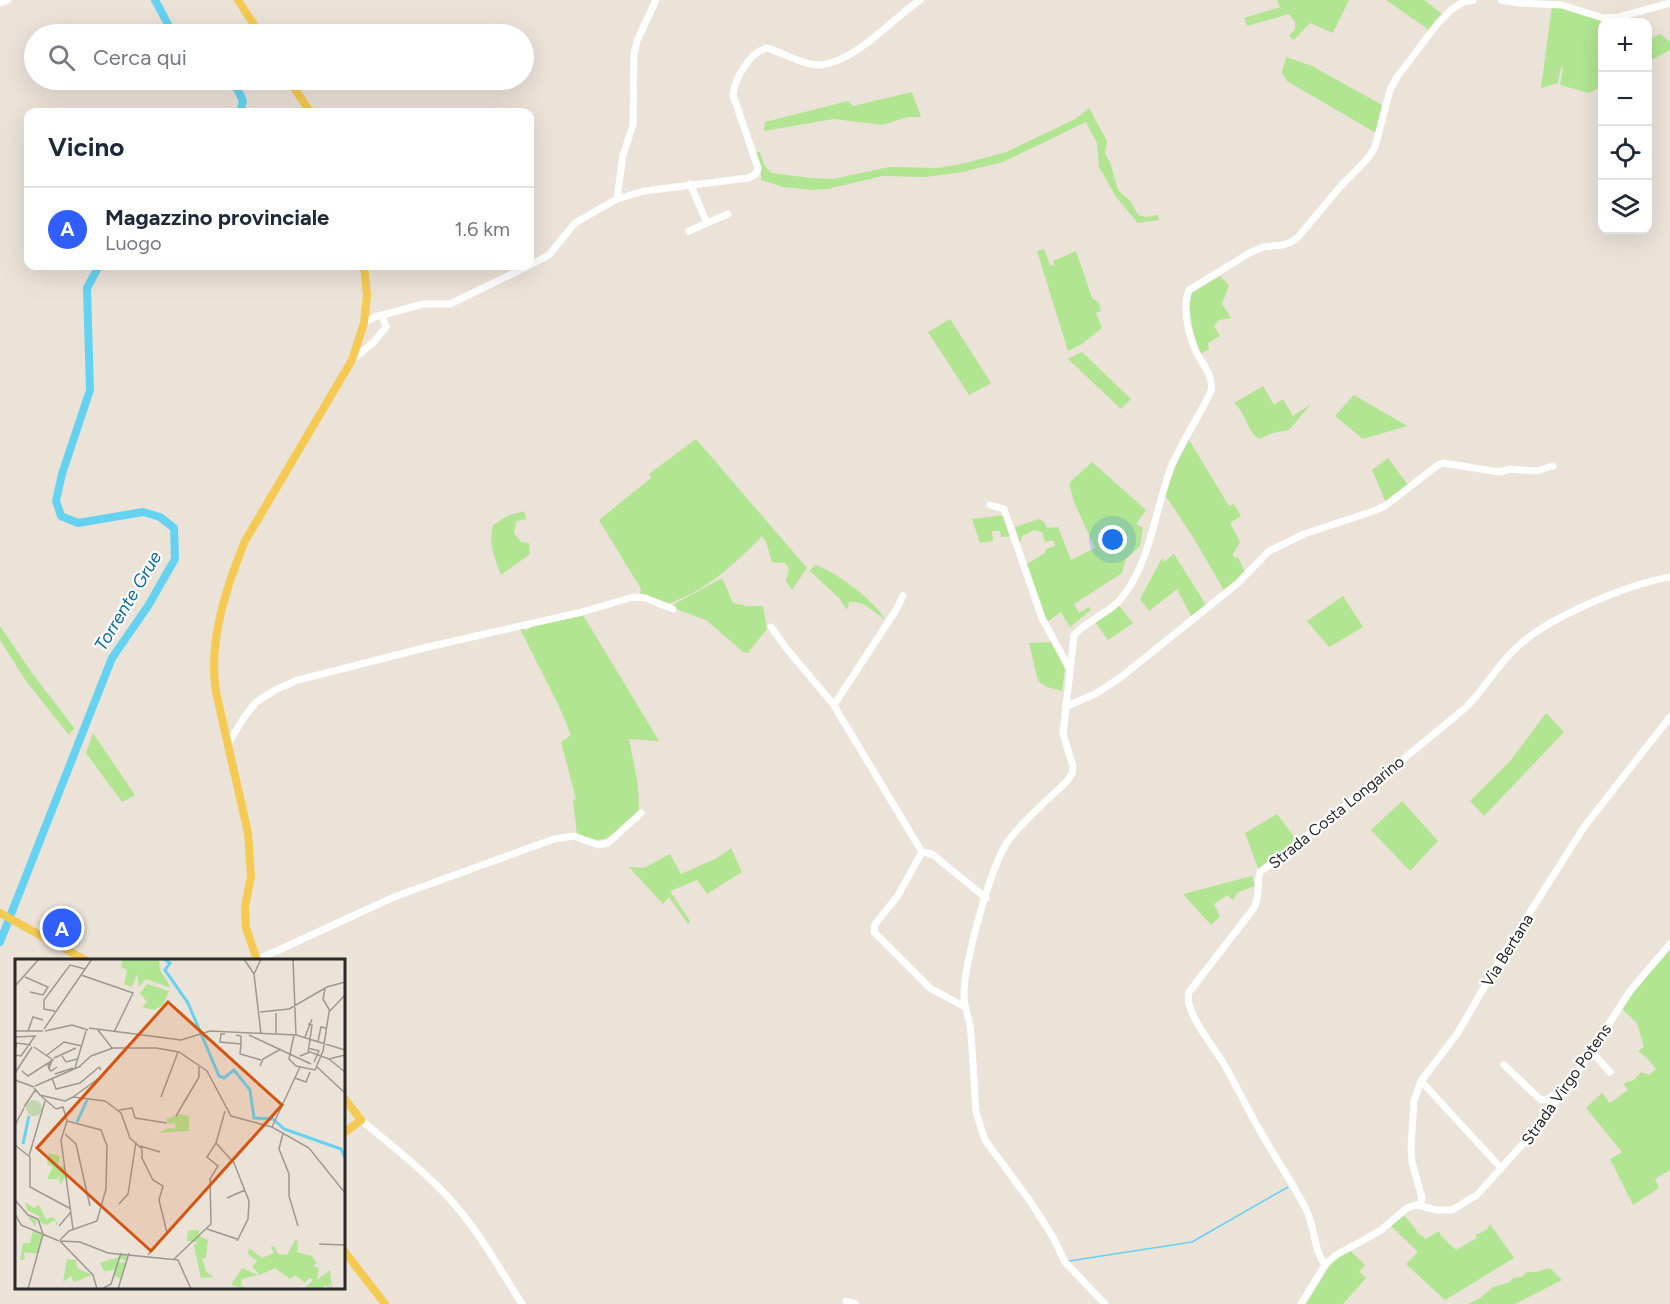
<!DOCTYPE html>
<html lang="it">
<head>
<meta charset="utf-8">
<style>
  :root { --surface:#fff; --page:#f2f2f3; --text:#1f2937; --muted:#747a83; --line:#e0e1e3; --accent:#315fff }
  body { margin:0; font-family:Figtree,sans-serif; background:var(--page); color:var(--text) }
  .controls { position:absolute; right:18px; top:18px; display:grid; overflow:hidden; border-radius:12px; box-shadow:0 6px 24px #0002 }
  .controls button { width:54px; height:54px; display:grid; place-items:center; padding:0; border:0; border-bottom:2px solid var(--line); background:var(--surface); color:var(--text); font:30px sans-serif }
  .you { position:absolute; left:1113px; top:540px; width:21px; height:21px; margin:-15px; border:4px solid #fff; border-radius:50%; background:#1a73e8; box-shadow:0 0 0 9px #1a73e833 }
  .badge { display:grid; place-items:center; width:39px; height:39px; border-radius:50%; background:var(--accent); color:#fff; font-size:20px; font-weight:700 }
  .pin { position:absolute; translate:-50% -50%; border:3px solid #fff; box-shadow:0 2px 6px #0006 }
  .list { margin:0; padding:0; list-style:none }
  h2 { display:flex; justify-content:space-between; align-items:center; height:78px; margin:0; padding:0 24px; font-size:26px }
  h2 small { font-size:20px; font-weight:400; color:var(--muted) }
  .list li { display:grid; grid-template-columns:39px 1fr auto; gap:18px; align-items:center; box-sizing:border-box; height:84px; padding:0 24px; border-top:2px solid var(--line) }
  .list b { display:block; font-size:22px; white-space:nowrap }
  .list p { margin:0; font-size:20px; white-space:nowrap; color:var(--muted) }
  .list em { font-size:20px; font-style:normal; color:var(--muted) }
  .icon { flex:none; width:33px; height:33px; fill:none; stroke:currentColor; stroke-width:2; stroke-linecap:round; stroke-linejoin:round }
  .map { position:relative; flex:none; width:1670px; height:1304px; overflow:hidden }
  .search { position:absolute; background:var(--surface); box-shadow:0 6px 24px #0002; left:24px; top:24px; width:510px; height:66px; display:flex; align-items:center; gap:15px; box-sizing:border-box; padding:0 21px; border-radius:33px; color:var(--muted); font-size:22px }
  .panel { position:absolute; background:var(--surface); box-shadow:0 6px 24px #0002; left:24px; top:108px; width:510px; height:162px; border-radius:12px }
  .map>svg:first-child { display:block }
  .green { fill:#b1e592 }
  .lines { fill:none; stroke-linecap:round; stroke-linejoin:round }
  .stream { stroke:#66d2f2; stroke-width:1.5 }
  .river { stroke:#66d2f2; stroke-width:8 }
  .minor { stroke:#fff; stroke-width:7 }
  .major { stroke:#f5ca53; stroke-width:8 }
  .labels { text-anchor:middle; stroke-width:4.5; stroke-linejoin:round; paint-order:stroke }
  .street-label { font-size:16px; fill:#282828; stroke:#fff }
  .water-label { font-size:18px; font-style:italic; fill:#086e9b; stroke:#fff }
  .inset-river { fill:none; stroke:#66d2f2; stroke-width:3 }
  .inset-road { fill:none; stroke:#9d9892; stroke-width:1.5 }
  .view { fill:#d5540f; fill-opacity:0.15; stroke:#d5540f; stroke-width:3 }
  .inset-edge { fill:none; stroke:#282828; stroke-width:3 }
</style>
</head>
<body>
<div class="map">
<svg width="1670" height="1304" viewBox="0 0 1670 1304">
  <rect width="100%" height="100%" fill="#ebe2d8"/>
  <g class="green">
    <polygon points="1277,0 1349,0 1333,33 1310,23 1294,40 1289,36 1295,29 1295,22 1289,14 1247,26 1244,18 1280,7"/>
    <polygon points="1386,0 1424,0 1442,14 1429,30"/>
    <path d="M1552 6C1572 8 1588 19 1609 21L1602 22V86L1589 93 1560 85 1563 68 1561 67 1558 83 1541 88Z"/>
    <polygon points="1660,34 1670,42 1670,50 1648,62 1648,40"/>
    <polygon points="1286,57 1312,66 1382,105 1376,133 1287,81 1282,73"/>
    <polygon points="912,92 921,117 908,117 882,125 834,119 764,131 765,122 848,101 853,106"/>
    <polygon points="1089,108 1107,141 1105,154 1110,162 1118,190 1131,202 1138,215 1146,217 1158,215 1159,220 1138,223 1116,197 1099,167 1097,143 1086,122 1003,162 962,172 926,177 883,176 827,189 813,190 783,187 761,180 761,168 756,152 760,152 764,165 771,173 811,178 833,179 889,167 937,168 962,164 1006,152 1075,119"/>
    <polygon points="1044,249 1050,265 1055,266 1053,261 1076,251 1092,298 1099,303 1101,311 1096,313 1102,328 1082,344 1068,351 1037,251"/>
    <path d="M1220 276 1229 285 1222 304 1231 318 1219 320 1214 326 1220 336 1208 343 1209 349 1201 354C1194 337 1186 312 1192 293Z"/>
    <polygon points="950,319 991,383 969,395 928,332"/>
    <polygon points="1082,352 1131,399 1121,409 1068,359"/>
    <path d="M1263 386 1274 405 1283 399 1293 416 1311 404 1289 430 1273 433 1259 439C1247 431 1246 413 1234 403Z"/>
    <polygon points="1354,395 1407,426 1363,439 1335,416"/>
    <path d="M696 439 807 568 792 590 786 581 789 569 785 563 772 562 766 542 762 536C734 565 706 591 667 604L640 595 641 589 599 520 651 478 649 474Z"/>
    <polygon points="1189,440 1229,506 1234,504 1241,516 1230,523 1240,542 1233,554 1235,558 1238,557 1245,572 1225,592 1193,537 1165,495 1175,466"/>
    <polygon points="1388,458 1408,485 1386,503 1372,470"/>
    <polygon points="1092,462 1146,510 1136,524 1143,528 1140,546 1126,559 1122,573 1074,604 1079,613 1089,607 1091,610 1070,627 1061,612 1047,622 1027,564 1045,553 1046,549 1055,546 1053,540 1045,542 1042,532 1034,530 1022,536 1020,543 1015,527 1039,519 1044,522 1047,528 1058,527 1071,560 1095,548 1074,502 1069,483"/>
    <path d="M524 511 526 519 516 521 514 533 521 542 529 543 530 554 501 575C495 559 488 542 493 525L507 516Z"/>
    <polygon points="1005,515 1012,536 1001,537 1000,531 992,531 993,541 980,543 972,519"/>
    <polygon points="1174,554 1206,605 1191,616 1177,589 1149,611 1140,599 1162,558 1164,562"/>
    <path d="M815 565C836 572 876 601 885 620 874 612 863 600 849 602L847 610 839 598 810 571Z"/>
    <polygon points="722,578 733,603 747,606 763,606 767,629 748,653 743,652 706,620 676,609 673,605"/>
    <polygon points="1343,596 1363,627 1329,647 1307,621"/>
    <polygon points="1119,606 1133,623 1108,640 1095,622"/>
    <polygon points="583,615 659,741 629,739 638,785 639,812 621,830 606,838 598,840 577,835 573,800 576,799 561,742 571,735 558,704 519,627 522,626 526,631 532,626"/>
    <polygon points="0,626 32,673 74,728 69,735 26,681 0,640"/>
    <polygon points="1053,642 1065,669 1062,691 1047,687 1038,681 1029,643"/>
    <polygon points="1546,713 1564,732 1484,816 1470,801 1511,760"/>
    <polygon points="93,733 135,795 122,802 86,753"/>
    <polygon points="1402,801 1438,841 1410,871 1371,830"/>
    <polygon points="1277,814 1298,842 1259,871 1245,833"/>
    <polygon points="731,848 742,872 707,894 697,880 670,891 690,921 688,924 669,897 663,904 629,867 644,868 670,854 681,874 717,858"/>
    <polygon points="1252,876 1255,886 1238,892 1233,900 1227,895 1214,904 1220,916 1211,925 1183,894"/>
    <polygon points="1670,948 1670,1170 1655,1179 1659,1188 1633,1205 1610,1159 1622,1152 1586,1108 1602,1093 1610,1103 1628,1090 1623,1083 1634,1080 1641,1072 1649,1075 1656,1069 1647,1058 1638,1051 1644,1047 1637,1023 1621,1008"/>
    <polygon points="1404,1215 1419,1234 1426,1239 1439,1231 1441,1236 1456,1250 1477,1238 1475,1235 1487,1230 1490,1224 1514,1258 1445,1300 1406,1264 1418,1252 1390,1225"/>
    <polygon points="1350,1250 1365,1265 1359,1272 1366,1278 1343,1304 1306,1304 1332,1262"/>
    <polygon points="1550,1268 1562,1280 1515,1304 1468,1304 1479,1299 1493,1287 1510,1282 1513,1278 1522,1277 1527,1272 1537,1272"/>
  </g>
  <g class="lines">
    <polyline class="stream" points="1069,1261 1192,1242 1288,1187"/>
    <g class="river">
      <polyline points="155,0 173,34"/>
      <polyline points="233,80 243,101 240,112"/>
      <polyline points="0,942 112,658 148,606 175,559 174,528 160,517 143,512 78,523 61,516 56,501 62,474 90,390 87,288 99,266"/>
    </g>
    <g class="minor">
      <polyline points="1501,0 1519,3 1562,5 1603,18 1619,17 1670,3"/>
      <polyline points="0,3 8,0"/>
      <polyline points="690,184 707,223 728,214"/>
      <path d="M617 199 644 191 748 178 756 174 758 168 733 95C735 78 750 52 767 48 782 52 805 66 820 65 855 62 892 19 920 0"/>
      <polyline points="689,231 707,223"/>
      <polyline points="530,265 549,255 575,223 617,199 623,155 633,125 634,55 637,41 656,0"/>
      <polyline points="364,323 375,317 423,304 450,304 528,266"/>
      <polyline points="352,360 373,343 386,327 382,315"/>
      <polyline points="990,505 1004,509 1042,618 1069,668"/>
      <polyline points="771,627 786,648 833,704 922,852 897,897 875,924 874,932 930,988 965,1007"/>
      <polyline points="834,705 896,610 903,596"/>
      <polyline points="1065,707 1097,693 1121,677 1238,583 1269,551 1304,534 1374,511 1385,506 1438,465 1443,463 1499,472 1511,469 1536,471 1553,466"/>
      <polyline points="228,744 243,719 256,702 275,690 298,680 432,646 582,612 633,597 645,598 673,609"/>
      <polyline points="922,852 932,854 986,898"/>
      <polyline points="257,960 394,897 554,839 574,836 598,845 608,843 641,813"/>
      <polyline points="1591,1051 1610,1072"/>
      <polyline points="1504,1065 1541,1100 1549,1099 1565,1084"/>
      <polyline points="1421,1081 1501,1168"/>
      <path d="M361 1120C391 1145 422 1169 448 1197 477 1228 499 1268 522 1304"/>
      <polyline points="1420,1206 1422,1198 1412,1162 1411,1146 1414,1101 1421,1081 1457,1034 1506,950 1584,827 1670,717"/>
      <polyline points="1325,1265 1336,1255 1380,1231 1407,1208 1416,1205 1437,1210 1452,1210 1477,1195 1537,1128 1587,1058 1630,991 1670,944"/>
      <polyline points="846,1301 855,1304"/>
      <path d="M1105 1304 1065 1262 1053 1237 1030 1201 985 1140 976 1112C974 1083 973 1054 970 1025 968 1016 965 1008 964 998 963 966 990 868 1008 841 1024 819 1047 801 1066 782L1072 774 1073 766 1063 734 1074 635C1089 619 1111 613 1124 595 1152 557 1155 508 1172 465 1183 440 1199 417 1211 391 1214 374 1201 364 1195 349 1188 333 1182 306 1189 290L1251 252 1263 247 1283 245 1293 241 1299 236 1339 188 1369 157 1375 147 1390 90 1397 77 1438 23 1452 9 1463 2 1473 0"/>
      <path d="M1301 1304 1325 1265C1313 1248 1315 1227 1306 1209 1292 1182 1274 1156 1259 1129 1247 1108 1236 1085 1224 1064 1214 1047 1183 1011 1189 992L1254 908C1261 894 1256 885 1260 872 1329 819 1397 765 1464 709 1483 692 1495 668 1514 650 1545 618 1626 585 1670 577"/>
    </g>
    <g class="major">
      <polyline points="238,0 260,34"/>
      <polyline points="289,80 310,112"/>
      <polyline points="0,913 85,960"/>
      <path d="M257 960 246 928 245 907 251 876 248 833 216 692C208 641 226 588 245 541L352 360 364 323 367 295 364 266"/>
      <polyline points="344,1098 361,1120"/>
      <polyline points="344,1133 361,1120"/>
      <polyline points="344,1251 385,1304"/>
    </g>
  </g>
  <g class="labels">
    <g class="street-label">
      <text transform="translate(1336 812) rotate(-39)" y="6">Strada Costa Longarino</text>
      <text transform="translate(1507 950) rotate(-58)" y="6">Via Bertana</text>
      <text transform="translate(1566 1084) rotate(-55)" y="6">Strada Virgo Potens</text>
    </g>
    <g class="water-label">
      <text transform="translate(128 601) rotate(-59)" y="6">Torrente Grue</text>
    </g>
  </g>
  <g transform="translate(15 959)">
    <rect width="330" height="330" fill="#ebe2d8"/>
    <path d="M108 0H144L145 11 156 29 131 20 124 28 122 15 117 28 109 25 112 11 106 8ZM132 25 154 32 148 46 139 51 127 48 132 43 125 34ZM165 155 174 157V172L143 174 153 169 160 170V164L154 165 151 160ZM33 194 45 197 43 206 49 208 50 218 45 226 44 216 42 220H32L38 208 32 205ZM10 243 19 249 24 246 31 260 38 258 43 264 42 267 40 261 31 266 21 261V268L13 258 25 261 24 257 12 251ZM177 271H184V277L193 281 191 299H187L191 313 199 318 186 319 188 330 179 286 184 283 172 282 173 272ZM18 272 27 276 23 295 9 293 10 301H5L8 284H15ZM280 281 283 282 282 293 297 297 302 304 298 307 304 309 302 321 315 311 317 330 313 323 315 330 310 326 306 330 290 329 298 321 294 319 290 324 280 316 275 320 260 309 245 316 237 308 242 302 233 295 234 289 247 299 259 294 256 288 259 287 263 295 272 296ZM113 295 112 301 103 300V304L111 303 106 319 98 317 100 311 89 312 85 304ZM52 300 61 301 62 309 77 316 59 323 56 317 48 323ZM227 309 243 316 227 320 226 326 232 330 216 326Z" fill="#b1e592"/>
    <path d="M11 149a8 8 0 1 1 16 0a8 8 0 1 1-16 0Z" fill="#c3d6af"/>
    <path class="inset-river" d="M149 0 155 4 150 11 173 44 204 117 209 119 219 111 235 131 239 159 258 160 269 170 326 190 330 199M62 163 72 141M8 185 14 157"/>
    <path class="inset-road" d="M229 0 239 15M246 0 239 15 246 75M278 0 281 76M66 16 118 34 99 73M10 18 33 28 28 36 15 33M0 27 24 0M310 30 308 40 315 52M40 52 29 50V41L55 6 70 10M245 53 274 50 312 28 330 23M261 54V74M74 69 166 81 195 72 281 76 330 91M29 70 77 0M83 71 97 89M0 72H28M13 72 18 58 28 61M30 72 57 66 73 71M210 75H206L205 83 226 85V77L221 76M234 76 296 105M279 76 274 100 281 107 300 111 308 92 314 53 330 36M0 78 20 77 6 97 0 96M290 78 297 60M303 82 306 68 311 69M226 85 225 95 246 101M141 89 164 93 192 112 216 157 257 168 294 189 330 234M293 89 304 92 299 103M0 91 2 84 16 86M293 94 297 66 293 65M32 96 49 83 67 87M47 97 51 103 62 100M285 97 295 93 314 100 330 96M39 99 61 89M314 100 330 113M65 107 76 97 98 89H141M245 107 248 100 266 90M302 108 330 134M60 109 71 72M34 110 36 104 33 106 34 110 36 112 42 108M7 112 13 117 38 101 19 88M0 114 17 88M40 115 58 109M37 119 41 130 65 124 84 108 86 111M280 119 291 123 295 113M0 121 19 128M20 127 66 107M19 129 25 136 50 142 58 138 90 142 106 154 115 179 127 190V199L138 221 148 227 144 241 152 274 133 296M26 137 41 150 48 148 52 162 86 171 92 187 91 230 82 262 54 272 45 281M58 138 87 117M146 138 163 93M9 148 21 130M104 151 117 149 120 159 152 164M210 152 201 184 219 204 234 242 233 260 222 282M161 157 184 118V108M52 162 46 181 58 270M0 166 9 149M257 168 285 108M268 174 264 190 274 215V237L283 267M50 175 61 185 75 247M0 186 15 198V228L56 250M125 187 145 193M14 197 30 142M212 239 230 231M0 241 13 256 23 260 28 275 13 330M104 245 113 235 121 183M0 255 6 266 44 282M44 267 56 253M192 270 222 280M45 282 65 283 93 294 163 301 176 330M45 282 78 316 82 330M304 285 330 286M159 300 196 265 195 220 203 207 192 198 201 184M87 330 96 325 106 294M103 330 114 294"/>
    <path class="view" d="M153 43 267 146 136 292 22 189Z"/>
    <rect width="330" height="330" class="inset-edge"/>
  </g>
</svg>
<div class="controls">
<button>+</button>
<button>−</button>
<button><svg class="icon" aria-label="locate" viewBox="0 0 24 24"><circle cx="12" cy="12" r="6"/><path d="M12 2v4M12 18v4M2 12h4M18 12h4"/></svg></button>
<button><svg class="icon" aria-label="layers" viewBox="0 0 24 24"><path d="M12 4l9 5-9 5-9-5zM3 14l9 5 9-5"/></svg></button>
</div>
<div class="you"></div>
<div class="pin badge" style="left:62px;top:928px">A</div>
<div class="search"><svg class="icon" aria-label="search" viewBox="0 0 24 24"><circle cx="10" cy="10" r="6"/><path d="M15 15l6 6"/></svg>Cerca qui</div>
<section class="panel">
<h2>Vicino<small></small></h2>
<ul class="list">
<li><span class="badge">A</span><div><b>Magazzino provinciale</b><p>Luogo</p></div><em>1.6 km</em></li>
</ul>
</section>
</div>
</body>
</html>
